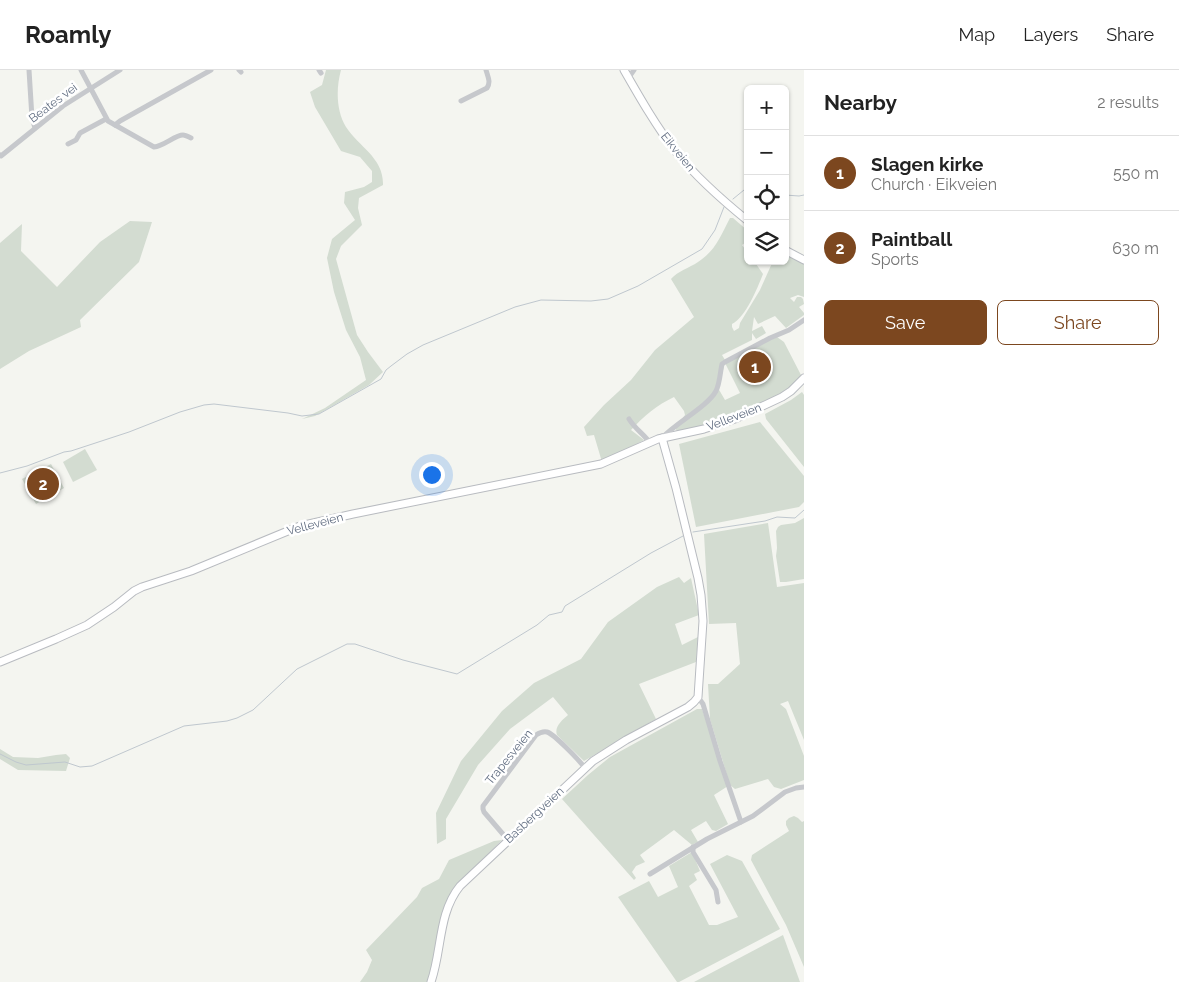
<!DOCTYPE html>
<html lang="en">
<head>
<meta charset="utf-8">
<style>
  :root { --surface:#fff; --page:#f2f2f2; --text:#222; --muted:#767676; --line:#e0e0e0; --accent:#7c471f }
  body { margin:0; font-family:Raleway,sans-serif; background:var(--page); color:var(--text) }
  .controls { position:absolute; right:15px; top:15px; display:grid; overflow:hidden; border-radius:8px; box-shadow:0 1px 4px #0004 }
  .controls button { width:45px; height:45px; display:grid; place-items:center; padding:0; border:0; border-bottom:1px solid var(--line); background:var(--surface); color:var(--text); font:25px sans-serif }
  .you { position:absolute; left:431px; top:404px; width:18px; height:18px; margin:-12px; border:4px solid #fff; border-radius:50%; background:#1a73e8; box-shadow:0 0 0 8px #1a73e833 }
  .badge { display:grid; place-items:center; width:32px; height:32px; border-radius:50%; background:var(--accent); color:#fff; font-size:16px; font-weight:700 }
  .pin { position:absolute; translate:-50% -50%; border:2px solid #fff; box-shadow:0 1px 5px #0006 }
  .list { margin:0; padding:0; list-style:none }
  h2 { display:flex; justify-content:space-between; align-items:center; height:65px; margin:0; padding:0 20px; font-size:21px }
  h2 small { font-size:16px; font-weight:400; color:var(--muted) }
  .list li { display:grid; grid-template-columns:32px 1fr auto; gap:15px; align-items:center; box-sizing:border-box; height:75px; padding:0 20px; border-top:1px solid var(--line) }
  .list b { display:block; font-size:19px; white-space:nowrap }
  .list p { margin:0; font-size:16px; white-space:nowrap; color:var(--muted) }
  .list em { font-size:16px; font-style:normal; color:var(--muted) }
  .actions { display:flex; gap:10px; padding:15px 20px }
  .actions a { flex:1; padding:11px 0; border:1px solid var(--accent); border-radius:8px; text-align:center; font-size:18px; color:var(--accent) }
  .actions .main { background:var(--accent); color:#fff }
  .icon { flex:none; width:28px; height:28px; fill:none; stroke:currentColor; stroke-width:2; stroke-linecap:round; stroke-linejoin:round }
  .map { position:relative; flex:none; width:804px; height:912px; overflow:hidden }
  header { display:flex; align-items:center; gap:30px; box-sizing:border-box; height:70px; padding:0 25px; background:var(--surface); border-bottom:1px solid var(--line) }
  header strong { font-size:24px }
  nav { display:flex; gap:28px; margin-inline-start:auto; font-size:18px }
  main { display:flex }
  aside { flex:1; background:var(--surface) }
  .map>svg:first-child { display:block }
  .green { fill:#d3dcd1; fill-rule:evenodd }
  .lines { fill:none; stroke-linecap:round; stroke-linejoin:round }
  .stream { stroke:#bfc7ce; stroke-width:1 }
  .secondary-casing { stroke:#b8bbc0; stroke-width:9 }
  .minor { stroke:#c6c8cc; stroke-width:5 }
  .secondary { stroke:#fff; stroke-width:7 }
  .labels { text-anchor:middle; stroke-width:5; stroke-linejoin:round; paint-order:stroke }
  .street-label { font-size:12px; fill:#626e82; stroke:#fff }
</style>
</head>
<body>
<header>
<strong>Roamly</strong>
<nav><a>Map</a><a>Layers</a><a>Share</a></nav>
</header>
<main>
<div class="map">
<svg width="804" height="912" viewBox="0 0 804 912">
  <rect width="100%" height="100%" fill="#f4f5f0"/>
  <g class="green">
    <path d="M326 0H341C336 18 336 41 346 57 359 77 384 88 383 115L359 128 358 138 362 155 341 176 336 189 357 265 368 282 383 302 369 315 315 346 302 349 325 338 366 310 360 287 346 260 334 222 327 188 332 169 355 150 344 133 345 122 364 117 372 112V101L360 87 341 81 315 37 310 22 322 15Z"/>
    <path d="M730 148H733L748 161V171L742 175 748 183V191H754L763 204C757 219 746 247 732 254V257L734 261 739 258 740 253 760 220 773 191H785V184L804 193V227L798 225 790 228 794 232 797 227H801L803 229 804 234 799 237 804 243V245L786 258 775 246 758 254 754 247 752 261 762 256 766 263 756 269 752 263V270L722 285 725 290 777 267 784 272 801 305 792 316 778 327 707 355 677 361 675 358 685 345 684 341 674 327C657 335 644 346 631 360L644 370 602 392 594 365 587 366 584 357 604 335 631 310 655 280 694 247 671 209C678 201 689 198 698 192 716 180 720 167 730 148ZM725 293 740 323 725 330 718 318Z"/>
    <polygon points="130,151 152,152 139,192 80,250 81,257 29,281 0,299 0,173 22,154 21,181 57,217 100,172"/>
    <polygon points="802,322 804,325 804,397 766,349 765,344 791,330"/>
    <polygon points="760,352 804,406 804,432 799,437 696,457 679,374"/>
    <polygon points="85,379 97,400 73,412 63,392"/>
    <polygon points="51,394 64,418 36,434 22,409"/>
    <polygon points="804,448 804,509 786,512 780,512 776,486 777,478 776,461 778,457 781,455 795,453"/>
    <polygon points="768,453 777,517 804,513 804,670 788,631 780,634 786,639 804,686 804,710 781,719 774,717 768,709 735,719 730,715 710,649 708,614 718,614 740,594 736,553 709,554 704,464"/>
    <path d="M679 507 684 513 691 508 699 545 675 554 682 575 698 567 696 592 639 614 656 649 584 691 557 665C554 657 562 650 568 645L553 627 510 659 478 695 446 749V769L437 774 436 743 461 691 502 641 534 613 581 589 608 552 657 517Z"/>
    <polygon points="697,639 702,639 728,716 714,725 728,754 716,761 712,760 706,751 691,760 698,772 692,775 674,760 640,785 645,792 636,796 632,802 636,808 634,810 562,729 588,705 610,687"/>
    <polygon points="0,679 13,687 38,688 56,685 66,684 70,688 66,701 18,700 0,689"/>
    <polygon points="794,746 798,748 802,752 804,751 804,897 786,855 751,790 752,785 789,761 786,755 786,751 789,748"/>
    <polygon points="502,770 452,820 443,843 432,901 427,912 360,912 367,902 372,890 366,880 417,827 422,818 439,809 449,790 494,771"/>
    <polygon points="692,782 700,801 694,804 697,810 689,816 709,855 717,855 738,847 710,794 727,785 742,791 780,859 679,912 677,912 618,827 649,811 658,827 678,817 669,796"/>
    <polygon points="783,865 800,912 694,912"/>
  </g>
  <g class="lines">
    <g class="stream">
      <polyline points="785,125 799,126 804,125"/>
      <polyline points="733,129 744,120 748,121"/>
      <polyline points="0,403 27,396 64,382 71,381 129,362 180,342 204,335 214,334 288,343 302,346 319,344 381,309 386,300 391,296 407,284 423,275 515,237 541,230 591,231 608,229 638,216 702,179 715,160 724,137"/>
      <polyline points="693,462 765,451 777,447 795,448 804,440"/>
      <polyline points="0,684 16,692 26,695 65,692 80,697 92,696 184,656 227,651 237,648 253,640 297,599 347,574 355,574 403,590 457,604 537,555 549,545 562,542 565,536 651,483 683,466"/>
    </g>
    <defs>
      <g id="secondary">
        <path d="M624 0C640 28 656 56 676 82 697 108 722 130 748 151"/>
        <polyline points="785,180 804,190"/>
        <polyline points="0,592 56,569 87,555 114,537 134,521 142,517 191,501 300,456 353,444 601,394 658,369 704,359 735,349 782,327 791,321 804,308"/>
        <path d="M431 912C442 881 438 843 460 816L593 691 626 670 688 637 694 632 698 627 703 551 701 525 698 508 676 418 662 368"/>
      </g>
    </defs>
    <use href="#secondary" class="secondary-casing"/>
    <g class="minor">
      <polyline points="29,0 32,48 35,58"/>
      <path d="M81 0 108 51 154 77C164 76 175 65 183 65 185 65 189 67 191 68"/>
      <polyline points="239,0 241,2"/>
      <polyline points="319,0 321,3"/>
      <polyline points="629,7 634,0"/>
      <path d="M461 31 487 18C491 12 488 7 486 0"/>
      <polyline points="115,55 120,51 211,0"/>
      <polyline points="68,74 76,70 80,63 106,49"/>
      <polyline points="0,85 1,86 63,36 120,0"/>
      <path d="M629 349C635 359 644 364 650 373"/>
      <path d="M663 367C676 353 708 336 716 321 720 313 720 303 722 294L725 292 770 268 789 260 804 250"/>
      <polyline points="698,627 703,634 720,691 741,752"/>
      <path d="M508 770 484 742 483 739V736L536 665C539 663 542 661 547 662 554 664 579 690 585 698"/>
      <polyline points="693,777 693,782 716,820 718,832"/>
      <polyline points="650,804 707,769 753,746 785,722 796,718 804,717"/>
    </g>
    <use href="#secondary" class="secondary"/>
  </g>
  <g class="labels">
    <g class="street-label">
      <text transform="translate(53 33) rotate(-37)" y="4">Beates vei</text>
      <text transform="translate(678 82) rotate(51)" y="4">Eikveien</text>
      <text transform="translate(734 347) rotate(-21)" y="4">Velleveien</text>
      <text transform="translate(315 454) rotate(-15)" y="4">Velleveien</text>
      <text transform="translate(509 687) rotate(-51)" y="4">Trapesveien</text>
      <text transform="translate(534 745) rotate(-43)" y="4">Basbergveien</text>
    </g>
  </g>
</svg>
<div class="controls">
<button>+</button>
<button>−</button>
<button><svg class="icon" aria-label="locate" viewBox="0 0 24 24"><circle cx="12" cy="12" r="6"/><path d="M12 2v4M12 18v4M2 12h4M18 12h4"/></svg></button>
<button><svg class="icon" aria-label="layers" viewBox="0 0 24 24"><path d="M12 4l9 5-9 5-9-5zM3 14l9 5 9-5"/></svg></button>
</div>
<div class="you"></div>
<div class="pin badge" style="left:755px;top:297px">1</div>
<div class="pin badge" style="left:43px;top:414px">2</div>
</div>
<aside>
<h2>Nearby<small>2 results</small></h2>
<ul class="list">
<li><span class="badge">1</span><div><b>Slagen kirke</b><p>Church · Eikveien</p></div><em>550 m</em></li>
<li><span class="badge">2</span><div><b>Paintball</b><p>Sports</p></div><em>630 m</em></li>
</ul>
<div class="actions"><a class="main">Save</a><a>Share</a></div>
</aside>
</main>
</body>
</html>
